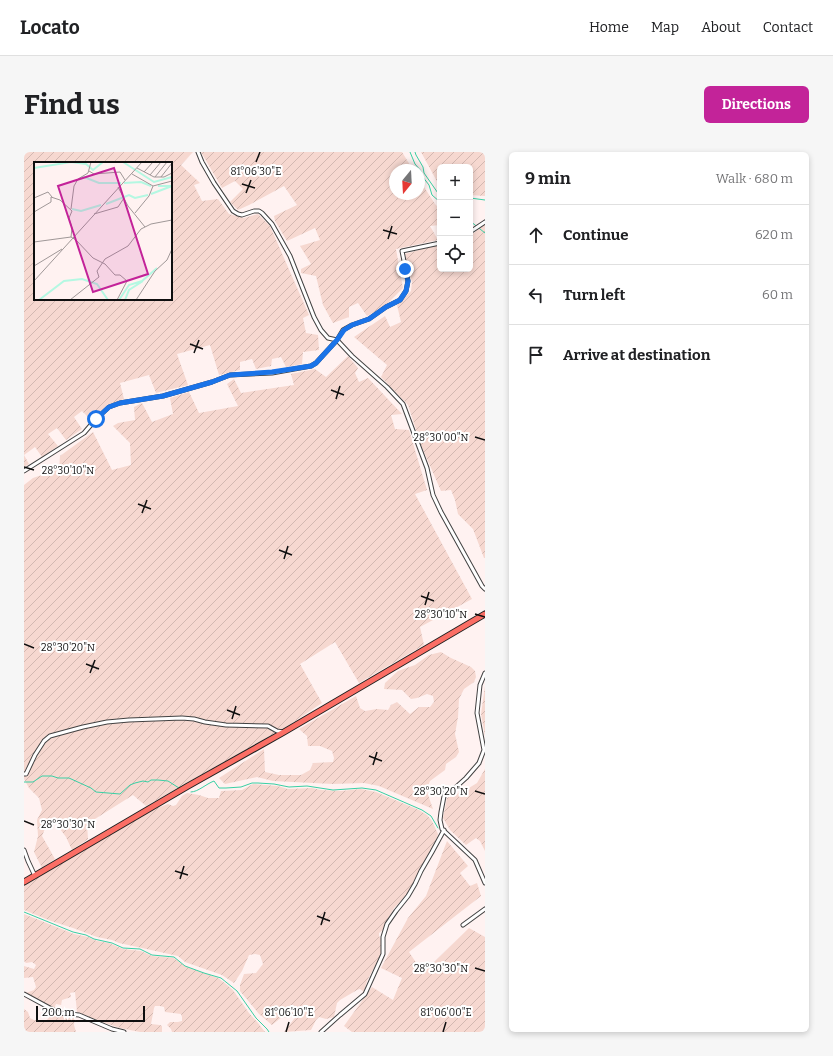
<!DOCTYPE html>
<html lang="en">
<head>
<meta charset="utf-8">
<style>
  :root { --surface:#fff; --page:#f6f6f6; --text:#202124; --muted:#757577; --line:#e0e0e0; --accent:#c32399 }
  body { margin:0; font-family:Bitter,serif; background:var(--page); color:var(--text) }
  .controls { position:absolute; right:12px; top:12px; display:grid; overflow:hidden; border-radius:6px; box-shadow:0 2px 6px #0003 }
  .controls button { width:36px; height:36px; display:grid; place-items:center; padding:0; border:0; border-bottom:1px solid var(--line); background:var(--surface); color:var(--text); font:20px sans-serif }
  .compass { position:absolute; left:365px; top:12px; width:36px; height:36px; border-radius:50%; background:var(--surface); box-shadow:0 2px 6px #0003; rotate:198deg }
  .scale { position:absolute; left:12px; bottom:10px; width:109px; box-sizing:border-box; padding-left:4px; border:2px solid #0f0f0f; border-top:0; font-size:11px; line-height:14px; white-space:nowrap; color:#0f0f0f; -webkit-text-stroke:3px #fff; paint-order:stroke }
  .stop { position:absolute; width:12px; height:12px; margin:-9px; border:3px solid #1a73e8; border-radius:50%; background:#fff }
  .stop.end { background:#1a73e8; border-color:#fff; box-shadow:0 1px 4px #0008 }
  .list { margin:0; padding:0; list-style:none }
  h2 { display:flex; justify-content:space-between; align-items:center; height:52px; margin:0; padding:0 16px; font-size:17px }
  h2 small { font-size:13px; font-weight:400; color:var(--muted) }
  .list li { display:grid; grid-template-columns:26px 1fr auto; gap:12px; align-items:center; box-sizing:border-box; height:60px; padding:0 16px; border-top:1px solid var(--line) }
  .list b { display:block; font-size:15px; white-space:nowrap }
  .list em { font-size:13px; font-style:normal; color:var(--muted) }
  .icon { flex:none; width:22px; height:22px; fill:none; stroke:currentColor; stroke-width:2; stroke-linecap:round; stroke-linejoin:round }
  .map { position:relative; flex:none; width:461px; height:880px; overflow:hidden; border-radius:6px }
  header { display:flex; align-items:center; gap:24px; box-sizing:border-box; height:56px; padding:0 20px; background:var(--surface); border-bottom:1px solid var(--line) }
  header strong { font-size:19px }
  nav { display:flex; gap:22px; margin-inline-start:auto; font-size:14px }
  .intro { display:flex; align-items:center; justify-content:space-between; box-sizing:border-box; height:96px; padding:0 24px }
  h1 { margin:0; font-size:28px }
  .button { padding:10px 18px; border-radius:6px; background:var(--accent); color:#fff; font-size:14px; font-weight:700 }
  main { display:flex; gap:24px; padding:0 24px }
  aside { flex:1; background:var(--surface); border-radius:6px; box-shadow:0 2px 6px #0003 }
  .map>svg:first-child { display:block }
  .farmland { fill:url(#farmland-furrows); fill-rule:evenodd }
  .lines { fill:none; stroke-linecap:round; stroke-linejoin:round }
  .stream { stroke:#39d0a4; stroke-width:1 }
  .minor-casing { stroke:#424242; stroke-width:5 }
  .primary-casing { stroke:#202020; stroke-width:7 }
  .minor { stroke:#fff; stroke-width:3 }
  .primary { stroke:#fb6e65; stroke-width:5 }
  .route { stroke:#1a73e8; stroke-width:5 }
  .ticks { fill:none; stroke:#0f0f0f; stroke-width:1.5 }
  .inset-river { fill:none; stroke:#b4f8e2; stroke-width:2 }
  .inset-road { fill:none; stroke:#9f9797; stroke-width:1 }
  .view { fill:#c32399; fill-opacity:0.15; stroke:#c32399; stroke-width:2 }
  .inset-edge { fill:none; stroke:#0f0f0f; stroke-width:2 }
  .ticks-label { font-size:10px; text-anchor:middle; fill:#0f0f0f; stroke:#fff; stroke-width:4; stroke-linejoin:round; paint-order:stroke }
</style>
</head>
<body>
<header>
<strong>Locato</strong>
<nav><a>Home</a><a>Map</a><a>About</a><a>Contact</a></nav>
</header>
<div class="intro"><h1>Find us</h1><a class="button">Directions</a></div>
<main>
<div class="map">
<svg width="461" height="880" viewBox="0 0 461 880">
  <defs>
    <pattern id="farmland-furrows" width="10" height="10" patternUnits="userSpaceOnUse"><rect width="10" height="10" fill="#f6d8d0"/><path d="M-1 1l2-2M0 10L10 0M9 11l2-2" fill="none" stroke="#d2b8b1"/></pattern>
  </defs>
  <rect width="100%" height="100%" fill="#fff2f1"/>
  <g class="farmland">
    <path d="M0 0H169L157 13 176 31 170 33 178 49 194 47 205 62 220 66 234 62 246 74 285 163 279 166 282 181 294 183 295 198 279 200 278 212 262 215 257 205 248 207 247 214 232 217 228 207 216 210V218L195 223 186 193 153 202 164 233 132 241 125 223 96 231 100 247 83 253 67 268 58 259 50 265 58 277 42 288 33 276 24 282 34 294 18 305 11 295 0 303 5 312 0 315ZM11 11H147V147H11Z"/>
    <polygon points="177,0 378,0 389,18 371,18 371,42 395,42 395,27 411,52 416,57 416,73 406,74 414,88 372,97 379,136 361,154 343,164 334,151 325,155 325,165 309,171 299,153 292,124 277,121 277,117 287,112 276,94 296,88 291,76 263,89 251,69 250,64 273,53 260,34 225,53 214,58 206,50 219,37 211,29 198,36"/>
    <polygon points="397,0 461,0 461,44 446,43 446,15 416,15 416,35"/>
    <polygon points="461,72 461,406 460,406 449,377 434,362 431,348 427,338 417,339 397,293 384,253 357,225 363,213 330,185 361,164 366,175 377,170 373,153 387,139 388,130 381,102 416,92 416,117 446,117 446,82 450,81"/>
    <polygon points="324,204 334,216 331,221 335,230 344,226 378,262 367,263 371,277 385,278 403,338 391,342 448,447 396,475 400,493 335,531 311,490 276,512 298,551 265,573 122,654 109,643 63,672 64,687 48,698 42,685 30,669 24,669 18,684 31,707 18,716 10,700 14,684 13,668 18,658 15,646 5,636 0,627 0,333 9,326 35,317 36,304 69,280 88,318 107,313 106,291 89,274 94,271 111,268 110,255 118,251 128,270 149,262 146,246 165,240 175,261 214,254 203,232 210,227 217,241 270,233 267,222 291,217 302,225"/>
    <polygon points="417,500 427,506 447,515 451,519 452,525 450,530 440,537 435,547 434,565 431,582 435,600 432,605 422,612 421,618 406,629 404,634 403,640 409,657 355,634 340,631 309,632 249,629 233,625 201,632 195,626 240,597 241,620 255,623 277,623 286,618 289,611 309,610 310,606 308,599 296,594 284,594 283,584 275,577 332,544 336,556 341,559 353,557 364,558 367,553 373,550 386,562 395,555 406,555 410,550 409,544 403,542 393,546 387,547 378,538 360,537 361,531 374,519 391,513 405,503"/>
    <polygon points="461,534 461,584 457,562"/>
    <polygon points="461,617 461,699 456,689 452,686 442,693 426,678 419,666 423,646 440,639 453,631"/>
    <polygon points="229,632 254,634 264,637 288,636 297,638 317,639 337,637 352,640 395,658 403,663 408,669 414,682 413,686 396,717 387,736 379,747 370,756 362,770 359,778 355,781 355,784 358,788 357,802 343,829 340,840 336,837 333,838 316,848 313,851 310,865 302,867 295,865 292,868 287,878 260,880 270,867 278,860 275,855 271,858 269,863 265,866 258,865 248,873 235,862 216,839 216,833 220,822 232,821 239,812 236,803 231,802 225,803 218,819 210,831 198,823 161,810 154,804 118,796 95,791 88,788 73,785 49,776 27,769 0,758 0,733 50,704 125,659 144,652 149,654 152,653 158,644 163,641 175,643 184,646 195,646 197,639 218,638"/>
    <polygon points="423,689 444,714 436,721 446,734 453,731 457,744 385,800 399,821 445,776 461,785 461,880 328,880 320,874 348,835 369,848 378,826 357,816 384,766 402,744"/>
    <polygon points="0,762 50,782 64,785 73,789 85,791 99,797 117,799 128,804 150,806 161,814 194,826 202,832 209,838 225,861 234,871 241,880 148,880 147,877 143,873 146,870 154,870 158,869 158,865 157,862 141,860 140,855 136,854 131,854 130,856 127,872 136,873 138,874 138,880 116,880 96,876 78,870 53,860 51,840 46,841 47,845 38,848 37,853 32,852 30,857 2,841 10,838 12,835 9,825 0,826 0,814 10,817 12,813 8,810 2,811 0,809"/>
    <polygon points="0,857 4,860 6,866 10,868 22,869 29,861 35,863 51,864 50,873 52,880 0,880"/>
  </g>
  <g class="lines">
    <g class="stream">
      <polyline points="386,0 391,12 397,19 398,24 405,33 408,43 416,50"/>
      <polyline points="391,0 392,3 399,15 400,21 416,44"/>
      <polyline points="446,46 461,48"/>
      <polyline points="446,69 461,81"/>
      <polyline points="0,630 9,630 18,624 28,624 34,626 45,626 67,636 72,640 96,642 106,633 111,631 119,629 124,630 127,628 134,628 144,629 155,636 162,632 162,633"/>
      <path d="M167 640C174 640 182 632 190 629L195 636H202L217 635 228 631H234L250 632 265 635 283 634 309 638 338 636 352 638 398 658 407 664 414 676"/>
      <polyline points="0,760 49,780 62,783 70,787 88,791 99,796 116,797 128,803 150,805 161,814 180,821 197,826 213,839 232,866 243,877 245,880"/>
    </g>
    <defs>
      <g id="minor">
        <polyline points="174,0 178,10 190,31 209,59 214,62 218,63 230,59 235,59 238,61 248,72 266,104 290,165 297,178 304,186 313,188 328,204 363,235 379,252 403,316 409,343 417,360 458,434 461,437"/>
        <polyline points="446,80 461,70"/>
        <polyline points="0,319 60,281 72,267 85,255 96,251 139,244 188,230 206,223 248,221 287,214 292,211 313,188 319,178 328,173 345,167 362,155 376,148 382,139 384,129 378,99 416,91"/>
        <polyline points="461,521 456,533 453,561 460,598 455,611 442,626 432,635 421,639 417,660 416,668 418,677 451,708 461,731"/>
        <polyline points="0,622 2,622 11,603 20,589 26,584 59,575 83,570 105,568 158,566 170,567 181,570 202,573 244,574 253,579 259,580"/>
        <polyline points="0,698 4,709 11,724"/>
        <polyline points="439,773 461,757"/>
        <polyline points="0,842 35,861 55,863 88,877 100,880"/>
        <polyline points="297,880 316,863 341,842 359,802 359,785 363,772 372,759 384,744 391,732 397,719 408,700 420,678"/>
      </g>
      <polyline id="primary" points="0,730 164,634 260,580 461,462"/>
    </defs>
    <use href="#minor" class="minor-casing"/>
    <use href="#primary" class="primary-casing"/>
    <use href="#minor" class="minor"/>
    <use href="#primary" class="primary"/>
  </g>
  <g class="lines">
    <polyline class="route" points="72,267 85,255 96,251 139,244 188,230 206,223 248,220 287,214 292,211 313,188 320,178 328,173 345,167 362,155 376,148 382,139 384,129 381,117"/>
  </g>
  <path class="ticks" d="M232 10 236 0M218 32 231 36M222 41 227 28M359 78 373 82M364 87 368 74M166 192 179 197M170 201 175 188M307 238 320 243M312 247 316 234M451 285 461 288M0 315 10 318M114 352 127 357M118 361 123 348M255 398 268 403M260 407 264 394M397 444 410 449M401 453 405 440M451 462 461 465M0 492 10 496M62 512 75 517M66 521 71 508M203 558 216 563M208 567 212 554M345 604 358 609M349 613 353 600M451 639 461 642M0 669 10 673M151 719 164 723M156 727 160 714M293 764 306 769M297 773 301 760M451 816 461 819M262 880 265 870M419 880 422 870"/>
  <g transform="translate(10 10)">
    <rect width="138" height="138" fill="#fff2f1"/>
    <path class="inset-river" d="M89 0 120 20 138 15M0 6 37 0 52 2 59 8 69 0M46 17 50 15 65 21H87M90 21 107 20 117 24M124 24H138M117 32 138 24M72 42 95 33 101 36 114 33M38 47 47 49 67 43M5 138 30 119 48 117 63 122 74 138M85 138 95 123 108 119 123 106M91 138 95 128 109 119"/>
    <path class="inset-road" d="M103 6 120 15H130L138 11M55 9 60 12 86 10 91 18M110 10 119 0M98 12 119 24M116 13 127 0M121 15 133 0M127 15 138 1M84 25 94 44 111 65M0 36 14 30 18 35M37 47 40 24 44 17 54 11 57 0M0 50 17 40V35L26 38 38 49 35 56 38 66 37 75M101 51 115 34 119 24 138 19M60 52 84 45 90 36M0 80 37 75 42 78 59 96 71 102 81 113H86L93 119 83 138M0 104 28 87M0 119 108 0M36 138 65 115 63 109 71 97 94 84 107 67 117 62 138 58M102 138 121 109 133 98 138 87"/>
    <path class="view" d="M80 6 114 112 59 130 24 24Z"/>
    <rect width="138" height="138" class="inset-edge"/>
  </g>
  <g class="ticks-label">
    <text x="232" y="23">81°06'30"E</text>
    <text x="417" y="289">28°30'00"N</text>
    <text x="44" y="322">28°30'10"N</text>
    <text x="417" y="466">28°30'10"N</text>
    <text x="44" y="499">28°30'20"N</text>
    <text x="417" y="643">28°30'20"N</text>
    <text x="44" y="676">28°30'30"N</text>
    <text x="417" y="820">28°30'30"N</text>
    <text x="265" y="864">81°06'10"E</text>
    <text x="422" y="864">81°06'00"E</text>
  </g>
</svg>
<div class="controls">
<button>+</button>
<button>−</button>
<button><svg class="icon" aria-label="locate" viewBox="0 0 24 24"><circle cx="12" cy="12" r="6"/><path d="M12 2v4M12 18v4M2 12h4M18 12h4"/></svg></button>
</div>
<svg class="compass" viewBox="-18 -18 36 36"><path d="M0-13l5 13h-10z" fill="#e53935"/><path d="M0 13l5-13h-10z" fill="#757577"/></svg>
<div class="scale">200 m</div>
<div class="stop" style="left:72px;top:267px"></div>
<div class="stop end" style="left:381px;top:117px"></div>
</div>
<aside>
<h2>9 min<small>Walk · 680 m</small></h2>
<ul class="list">
<li><svg class="icon" aria-label="ahead" viewBox="0 0 24 24"><path d="M12 20V5M6 11l6-6 6 6"/></svg><div><b>Continue</b></div><em>620 m</em></li>
<li><svg class="icon" aria-label="left" viewBox="0 0 24 24"><path d="M17 20v-9H6M10 6l-5 5 5 5"/></svg><div><b>Turn left</b></div><em>60 m</em></li>
<li><svg class="icon" aria-label="arrive" viewBox="0 0 24 24"><path d="M6 21V4h12l-3 4 3 4H6"/></svg><div><b>Arrive at destination</b></div></li>
</ul>
</aside>
</main>
</body>
</html>
